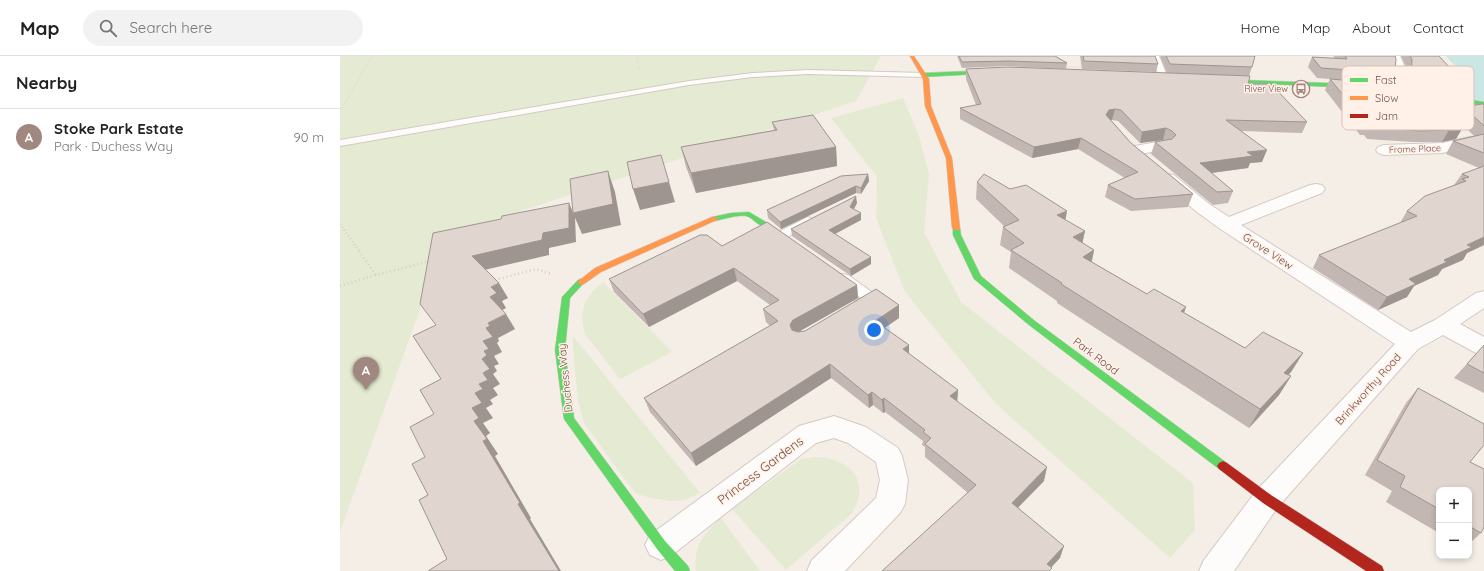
<!DOCTYPE html>
<html lang="en">
<head>
<meta charset="utf-8">
<style>
  :root { --surface:#fff; --page:#f2f2f2; --text:#222; --muted:#767676; --line:#e0e0e0; --accent:#a08780 }
  body { margin:0; font-family:Quicksand,sans-serif; background:var(--page); color:var(--text) }
  .controls { position:absolute; right:12px; bottom:12px; display:grid; overflow:hidden; border-radius:8px; box-shadow:0 2px 6px #0003 }
  .controls button { width:36px; height:36px; display:grid; place-items:center; padding:0; border:0; border-bottom:1px solid var(--line); background:var(--surface); color:var(--text); font:20px sans-serif }
  .you { position:absolute; left:534px; top:274px; width:14px; height:14px; margin:-10px; border:3px solid #fff; border-radius:50%; background:#1a73e8; box-shadow:0 0 0 6px #1a73e833 }
  .badge { display:grid; place-items:center; width:26px; height:26px; border-radius:50%; background:var(--accent); color:#fff; font-size:13px; font-weight:700 }
  .pin { position:absolute; translate:-50% -33px; filter:drop-shadow(0 1px 2px #0008) }
  .pin::after { content:''; position:absolute; top:21px; width:14px; height:12px; background:inherit; clip-path:polygon(0 0,100% 0,50% 100%) }
  .list { margin:0; padding:0; list-style:none }
  h2 { display:flex; justify-content:space-between; align-items:center; height:52px; margin:0; padding:0 16px; font-size:17px }
  h2 small { font-size:13px; font-weight:400; color:var(--muted) }
  .list li { display:grid; grid-template-columns:26px 1fr auto; gap:12px; align-items:center; box-sizing:border-box; height:56px; padding:0 16px; border-top:1px solid var(--line) }
  .list b { display:block; font-size:15px; white-space:nowrap }
  .list p { margin:0; font-size:13px; white-space:nowrap; color:var(--muted) }
  .list em { font-size:13px; font-style:normal; color:var(--muted) }
  .icon { flex:none; width:22px; height:22px; fill:none; stroke:currentColor; stroke-width:2; stroke-linecap:round; stroke-linejoin:round }
  .map { position:relative; flex:none; width:1144px; height:515px; overflow:hidden }
  header { display:flex; align-items:center; gap:24px; box-sizing:border-box; height:56px; padding:0 20px; background:var(--surface); border-bottom:1px solid var(--line) }
  header strong { font-size:19px }
  nav { display:flex; gap:22px; margin-inline-start:auto; font-size:14px }
  .search { width:280px; height:36px; background:var(--page); display:flex; align-items:center; gap:10px; box-sizing:border-box; padding:0 14px; border-radius:22px; color:var(--muted); font-size:15px }
  main { display:flex }
  aside { flex:1; background:var(--surface) }
  .map>svg:first-child { display:block }
  .green { fill:#e4ebd2 }
  .water { fill:#cae7e4 }
  .lines { fill:none; stroke-linecap:round; stroke-linejoin:round }
  .lane-casing { stroke:#d4c9c4; stroke-width:2 }
  .street-casing { stroke:#d4c9c4; stroke-width:2 }
  .fast-casing { stroke:#d4c9c4; stroke-width:1 }
  .slow-casing { stroke:#d4c9c4; stroke-width:1 }
  .jam-casing { stroke:#d4c9c4; stroke-width:1 }
  .path-far2 { stroke:#d7ccc9; stroke-width:1.5; stroke-dasharray:0.5 2; stroke-linecap:butt }
  .path-far1 { stroke:#d7ccc9; stroke-width:2; stroke-dasharray:1 2.5; stroke-linecap:butt }
  .path { stroke:#d7ccc9; stroke-width:2.5; stroke-dasharray:1 3; stroke-linecap:butt }
  .lane { fill:#fefcfb; fill-rule:evenodd }
  .street { fill:#fefcfb; fill-rule:evenodd }
  .fast { fill:#63d668; fill-rule:evenodd }
  .slow { fill:#ff974d; fill-rule:evenodd }
  .jam { fill:#b3261e; fill-rule:evenodd }
  .wall { fill:#c2b7b2 }
  .shaded-wall { fill:#9e9591 }
  .building { fill:#e1d5cf; stroke:#9e9591 }
  .labels { text-anchor:middle; stroke-width:3; stroke-linejoin:round; paint-order:stroke }
  .far-poi-label { font-size:9px; fill:#725049; stroke:#fff1e7; text-anchor:end }
  .far-street-label { font-size:9px; fill:#725049; stroke:#fff1e7 }
  .street-label { font-size:11px; fill:#725049; stroke:#fff1e7 }
  .near-street-label { font-size:13px; fill:#725049; stroke:#fff1e7 }
  .key { fill:#fff1e7; stroke:#d5c1b8; stroke-width:1 }
  .key-label { font-size:11px; fill:#725049 }
</style>
</head>
<body>
<header>
<strong>Map</strong>
<div class="search"><svg class="icon" aria-label="search" viewBox="0 0 24 24"><circle cx="10" cy="10" r="6"/><path d="M15 15l6 6"/></svg>Search here</div>
<nav><a>Home</a><a>Map</a><a>About</a><a>Contact</a></nav>
</header>
<main>
<aside>
<h2>Nearby<small></small></h2>
<ul class="list">
<li><span class="badge">A</span><div><b>Stoke Park Estate</b><p>Park · Duchess Way</p></div><em>90 m</em></li>
</ul>
</aside>
<div class="map">
<svg width="1144" height="515" viewBox="0 0 1144 515">
  <rect width="100%" height="100%" fill="#f5eee7"/>
  <g class="green">
    <polygon points="0,0 541,0 516,45 105,180 102,192 0,476"/>
    <polygon points="563,42 579,80 589,118 584,176 621,246 853,427 855,474 830,502 656,348 565,236 536,162 537,121 491,62"/>
    <path d="M263 226 332 296 280 323 245 278C238 255 245 241 263 226Z"/>
    <polygon points="233,280 360,437 345,444 330,445 310,442 295,437 244,367 238,345 233,292"/>
    <path d="M474 401C489 401 503 405 513 416 523 428 520 448 510 459 504 465 497 470 491 475 476 488 461 501 446 514L392 453 461 403Z"/>
    <path d="M381 462 420 515H356C353 489 363 479 381 462Z"/>
  </g>
  <polygon class="water" points="1106,0 1144,0 1144,54 1112,40 1110,33 1115,29 1123,26 1118,13"/>
  <g class="lines">
    <defs>
      <g id="lane">
        <polygon points="811,0 819,0 828,22 827,24 821,24 820,22"/>
        <polygon points="468,14 584,17 588,19 584,21 468,18 413,21 349,29 0,90 0,84 349,25 413,17"/>
        <polygon points="468,161 472,163 474,165 472,167 444,183 436,183 434,180 436,177"/>
        <path d="M503 218 508 219 536 239 538 242C533 249 523 253 515 251L513 248 515 245 521 242 498 225 496 222 498 219Z"/>
      </g>
      <g id="street">
        <path d="M1048 0H1060C1066 12 1069 24 1061 36H1051L1049 33C1055 22 1054 11 1048 0Z"/>
        <polygon points="1100,35 1144,53 1144,62 1095,42 1093,39 1095,36"/>
        <polygon points="1130,81 1135,83 1138,86 1135,89 1102,97 1044,99 1038,97 1036,94 1038,91 1044,89 1102,87"/>
        <polygon points="823,85 828,87 831,90 828,93 795,99 789,97 787,94 789,91"/>
        <polygon points="828,118 834,119 869,148 889,161 970,129 976,128 982,129 985,133 982,137 901,169 1071,276 1095,264 1136,237 1144,235 1144,252 1120,268 1144,281 1144,299 1136,297 1103,279 1078,293 937,452 894,515 859,515 864,504 917,434 1055,288 879,172 857,156 822,127 820,123 822,119"/>
        <polygon points="494,360 526,371 558,392 562,400 568,424 565,448 560,457 505,515 467,515 472,504 536,442 540,424 536,406 508,387 494,382 476,387 332,499 321,504 310,499 305,489 310,479 459,370"/>
      </g>
      <g id="fast">
        <polygon points="655,14 658,16 657,17 584,21 581,19 584,17"/>
        <polygon points="877,23 1017,28 1020,30 1017,32 879,26 877,25"/>
        <polygon points="1057,31 1144,46 1144,50 1055,34 1055,32"/>
        <path d="M409 156 426 166V170C417 171 414 162 406 160 396 159 385 163 375 165L371 163 372 161 391 157Z"/>
        <polygon points="613,170 616,170 620,172 621,179 641,220 695,265 887,407 889,410 887,413 883,415 879,413 689,269 634,223 613,179"/>
        <polygon points="241,223 245,226 230,242 225,294 234,362 325,485 348,510 350,515 335,515 317,493 224,363 215,294 222,241 238,224"/>
      </g>
      <g id="slow">
        <polygon points="570,0 574,0 589,23 591,50 612,102 620,172 619,174 616,174 612,172 606,102 585,50 583,23"/>
        <polygon points="372,161 375,161 379,163 261,216 244,228 241,229 237,226 255,212"/>
      </g>
      <polygon id="jam" points="883,405 887,407 931,439 1042,510 1044,515 1026,515 923,447 879,413 877,410 879,407"/>
    </defs>
    <use href="#lane" class="lane-casing"/>
    <use href="#street" class="street-casing"/>
    <use href="#fast" class="fast-casing"/>
    <use href="#slow" class="slow-casing"/>
    <use href="#jam" class="jam-casing"/>
    <g class="path-far2">
      <polyline points="297,0 299,15"/>
      <polyline points="675,11 720,13"/>
      <polyline points="723,11 744,11"/>
      <polyline points="737,14 754,14"/>
      <polyline points="0,56 32,0"/>
    </g>
    <polyline class="path-far1" points="0,168 20,196"/>
    <g class="path">
      <polyline points="19,195 36,219 90,205"/>
      <polyline points="155,224 196,213 211,218"/>
      <polyline points="0,230 36,219"/>
    </g>
    <use href="#lane" class="lane"/>
    <use href="#street" class="street"/>
    <use href="#fast" class="fast"/>
    <use href="#slow" class="slow"/>
    <use href="#jam" class="jam"/>
  </g>
  <g class="wall">
    <polygon points="617,0 715,0 727,7 726,13 667,10 622,12"/>
    <polygon points="740,0 815,0 818,8 816,16 742,13"/>
    <polygon points="820,0 915,0 912,11 909,20 827,17"/>
    <polygon points="993,0 1055,0 1055,17 1050,28 1066,29 1067,13 1061,0 1099,0 1115,26 1109,36 1081,32 1123,71 1116,83 1102,86 1073,86 1027,83 1024,79 1020,79 985,34 990,23 977,22 968,11 972,1 995,2"/>
    <polygon points="626,13 908,28 967,66 962,77 902,75 922,106 910,107 908,112 871,117 893,135 888,147 873,149 811,98 815,86 825,84 823,84 800,87 778,65 772,64 771,64 791,87 853,138 848,151 791,155 765,141 768,129 785,122 738,93 692,102 620,63 620,52 636,49 626,23"/>
    <polygon points="1144,48 1144,189 1127,197 1123,204 1102,213 1098,219 1074,230 1067,241 1038,254 973,212 979,199 1060,167 1067,155 1114,129 1122,118 1139,112 1106,98 1113,85 1134,80 1117,63 1124,51"/>
    <polygon points="432,66 496,91 497,110 356,137 346,111 341,91 434,74"/>
    <polygon points="528,118 529,125 521,138 516,137 441,173 428,162 427,154"/>
    <polygon points="637,126 725,164 745,175 742,187 754,194 752,206 807,238 846,251 844,257 905,292 963,297 951,316 948,319 951,320 939,339 909,372 717,247 717,245 669,212 671,196 660,189 663,171 664,170 636,143"/>
    <polygon points="517,147 514,153 521,164 495,178 531,208 511,220 452,180 451,173"/>
    <polygon points="382,190 517,229 518,242 458,276 559,262 545,272 569,298 618,334 617,346 704,425 678,451 720,502 628,437 585,401 585,391 582,389 583,385 545,356 543,357 533,349 529,352 491,322 356,410 310,356 304,342 430,270 426,266 423,253 430,249 397,225 309,271 274,236 269,223"/>
    <polygon points="1144,289 1144,337 1114,322"/>
    <polygon points="1078,332 1130,406 1141,477 1129,488 1129,434 1099,434 1099,477 1046,446 1052,435 1025,419 1066,347"/>
  </g>
  <g class="shaded-wall">
    <polygon points="775,53 772,64 767,65 766,59 769,54"/>
    <polygon points="1123,71 1116,83 1102,86 1109,74"/>
    <polygon points="826,72 823,84 800,87 802,76"/>
    <polygon points="741,82 738,93 692,102 694,91"/>
    <polygon points="496,91 497,110 356,137 351,117"/>
    <polygon points="927,94 922,106 910,107 908,112 856,119 860,107 907,96"/>
    <polygon points="268,115 275,136 281,169 242,178 233,157"/>
    <polygon points="528,118 529,125 521,138 521,132"/>
    <polygon points="329,126 335,146 300,154 293,133"/>
    <polygon points="516,130 516,137 441,173 440,166"/>
    <polygon points="516,140 517,147 511,158 510,151"/>
    <polygon points="229,147 235,161 236,186 209,192 209,199 140,215 132,200 203,177"/>
    <polygon points="727,155 724,173 717,159"/>
    <polygon points="521,157 521,164 489,181 489,174"/>
    <polygon points="745,175 741,193 733,181"/>
    <polygon points="1144,181 1144,189 1127,197 1123,204 1102,213 1098,219 1074,230 1067,241 1038,254 1047,241 1069,223 1104,204 1127,189"/>
    <polygon points="754,194 750,212 743,201"/>
    <polygon points="531,201 531,208 511,220 510,213"/>
    <polygon points="394,212 397,225 309,271 303,258"/>
    <polygon points="159,227 168,242 162,245 166,252 159,256 150,241 151,231"/>
    <polygon points="517,229 518,242 455,278 453,282 450,269 453,264"/>
    <polygon points="559,249 559,262 535,278 535,265"/>
    <polygon points="846,251 839,270 841,255"/>
    <polygon points="166,258 175,273 158,282 159,285 157,287 162,296 154,300 159,308 154,310 157,315 153,318 160,328 153,332 158,339 150,344 153,348 146,352 153,362 143,367 150,377 146,380 158,398 155,400 191,462 190,463 221,515 219,515 178,448 143,385 134,365 132,352 135,337 139,328 143,317 142,303 144,295 143,285 146,272 148,267"/>
    <polygon points="569,289 569,302 563,293"/>
    <polygon points="963,297 951,316 933,336 944,317"/>
    <polygon points="490,308 491,322 356,410 351,397"/>
    <polygon points="951,320 939,339 909,372 920,353"/>
    <polygon points="618,334 617,348 610,340"/>
    <polygon points="532,336 533,349 529,352 528,339"/>
    <polygon points="544,342 545,356 543,357 542,344"/>
    <polygon points="707,411 704,425 670,460 672,447"/>
    <polygon points="724,490 720,502 708,515 707,508"/>
  </g>
  <g class="building">
    <polygon points="619,0 715,0 727,7 668,5 622,6"/>
    <polygon points="743,0 815,0 818,8 744,5"/>
    <polygon points="826,0 915,0 912,11 830,8"/>
    <polygon points="1005,0 1055,0 1056,3 1055,17 981,12 972,1 1007,3"/>
    <polygon points="1070,0 1099,0 1110,12 1115,26 1071,19 1072,3"/>
    <polygon points="668,11 910,20 908,28 931,28 967,66 886,64 927,94 907,96 913,100 860,107 893,135 877,136 815,86 832,83 836,79 832,75 826,72 802,76 781,54 775,53 769,54 766,59 791,87 853,138 795,143 768,129 798,116 741,82 694,91 620,52 641,48 626,13"/>
    <polygon points="990,23 1080,30 1123,71 1109,74 1080,75 1033,71 1030,67 1026,67"/>
    <polygon points="1142,48 1144,48 1144,70 1124,51"/>
    <polygon points="473,59 496,91 351,117 341,91 437,74 432,66"/>
    <polygon points="1144,77 1144,97 1113,85 1144,78"/>
    <polygon points="321,99 329,126 293,133 287,106"/>
    <polygon points="1144,110 1144,181 1127,189 1132,191 1104,204 1107,206 1069,223 1076,228 1047,241 979,199 1077,160 1067,155 1085,140 1126,125 1122,123 1129,121 1122,118"/>
    <polygon points="268,115 273,148 233,157 230,123"/>
    <polygon points="528,118 521,132 516,130 440,166 427,154 501,120"/>
    <polygon points="644,118 670,133 686,129 727,155 717,159 745,175 733,181 754,194 743,201 807,238 814,233 846,251 841,255 905,292 923,276 963,297 944,317 951,320 920,353 721,228 722,227 671,194 684,187 663,171 679,164 637,126"/>
    <polygon points="516,140 510,151 521,157 489,174 531,201 510,213 451,173"/>
    <polygon points="229,147 229,172 203,177 202,184 132,200 159,227 151,231 157,237 150,241 166,258 148,267 150,270 146,272 153,281 143,285 149,293 144,295 147,299 142,303 150,313 143,317 148,324 139,328 143,333 135,337 142,347 132,352 139,362 134,365 147,383 143,385 180,447 178,448 219,515 88,515 107,503 79,444 88,439 72,408 85,401 70,371 94,358 80,334 101,323 73,280 96,269 80,248 93,177 161,163 162,160"/>
    <polygon points="427,166 517,229 453,264 450,269 452,274 458,276 465,275 536,233 559,249 535,265 569,289 563,293 618,334 610,340 707,411 672,447 724,490 707,508 712,512 709,515 542,515 636,429 585,388 591,382 583,376 585,374 544,342 542,344 532,336 528,339 490,308 351,397 304,342 438,265 423,253 439,244 394,212 303,258 269,223 360,179 367,179 382,190"/>
    <polygon points="1144,289 1144,317 1127,308"/>
    <polygon points="1078,332 1144,368 1144,389 1130,406 1144,413 1144,471 1141,477 1129,470 1129,434 1099,434 1099,453 1060,431 1065,420 1037,404"/>
  </g>
  <defs>
    <symbol id="bus-ring" viewBox="-11 -11 22 22"><circle r="9.5" fill="#fff1e7" stroke="#a08780" stroke-width="1.5"/><path d="M-5-6H5V4H4V6H2V4H-2V6H-4V4H-5ZM-3.5-4V0h7V-4ZM-3.5 1.2v1.5H-2V1.2ZM2 1.2v1.5H3.5V1.2Z" fill="#a08780"/></symbol>
  </defs>
  <g fill-rule="evenodd">
    <use href="#bus-ring" x="951" y="23" width="20" height="20"/>
  </g>
  <g class="labels">
    <g class="far-poi-label">
      <text x="948" y="36">River View</text>
    </g>
    <g class="far-street-label">
      <text transform="translate(1075 93) rotate(-2)" y="3">Frome Place</text>
    </g>
    <g class="street-label">
      <text transform="translate(928 195) rotate(33)" y="4">Grove View</text>
      <text transform="translate(756 300) rotate(37)" y="4">Park Road</text>
      <text transform="translate(225 322) rotate(-96)" y="4">Duchess Way</text>
      <text transform="translate(1028 333) rotate(-48)" y="4">Brinkworthy Road</text>
    </g>
    <g class="near-street-label">
      <text transform="translate(420 414) rotate(-37)" y="5">Princess Gardens</text>
    </g>
  </g>
  <rect x="1002" y="10" width="132" height="64" rx="6" class="key"/>
  <rect x="1010" y="22" width="18" height="4" fill="#63d668"/>
  <rect x="1010" y="40" width="18" height="4" fill="#ff974d"/>
  <rect x="1010" y="58" width="18" height="4" fill="#b3261e"/>
  <g class="key-label">
    <text x="1035" y="28">Fast</text>
    <text x="1035" y="46">Slow</text>
    <text x="1035" y="64">Jam</text>
  </g>
</svg>
<div class="controls">
<button>+</button>
<button>−</button>
</div>
<div class="you"></div>
<div class="pin badge" style="left:26px;top:334px">A</div>
</div>
</main>
</body>
</html>
